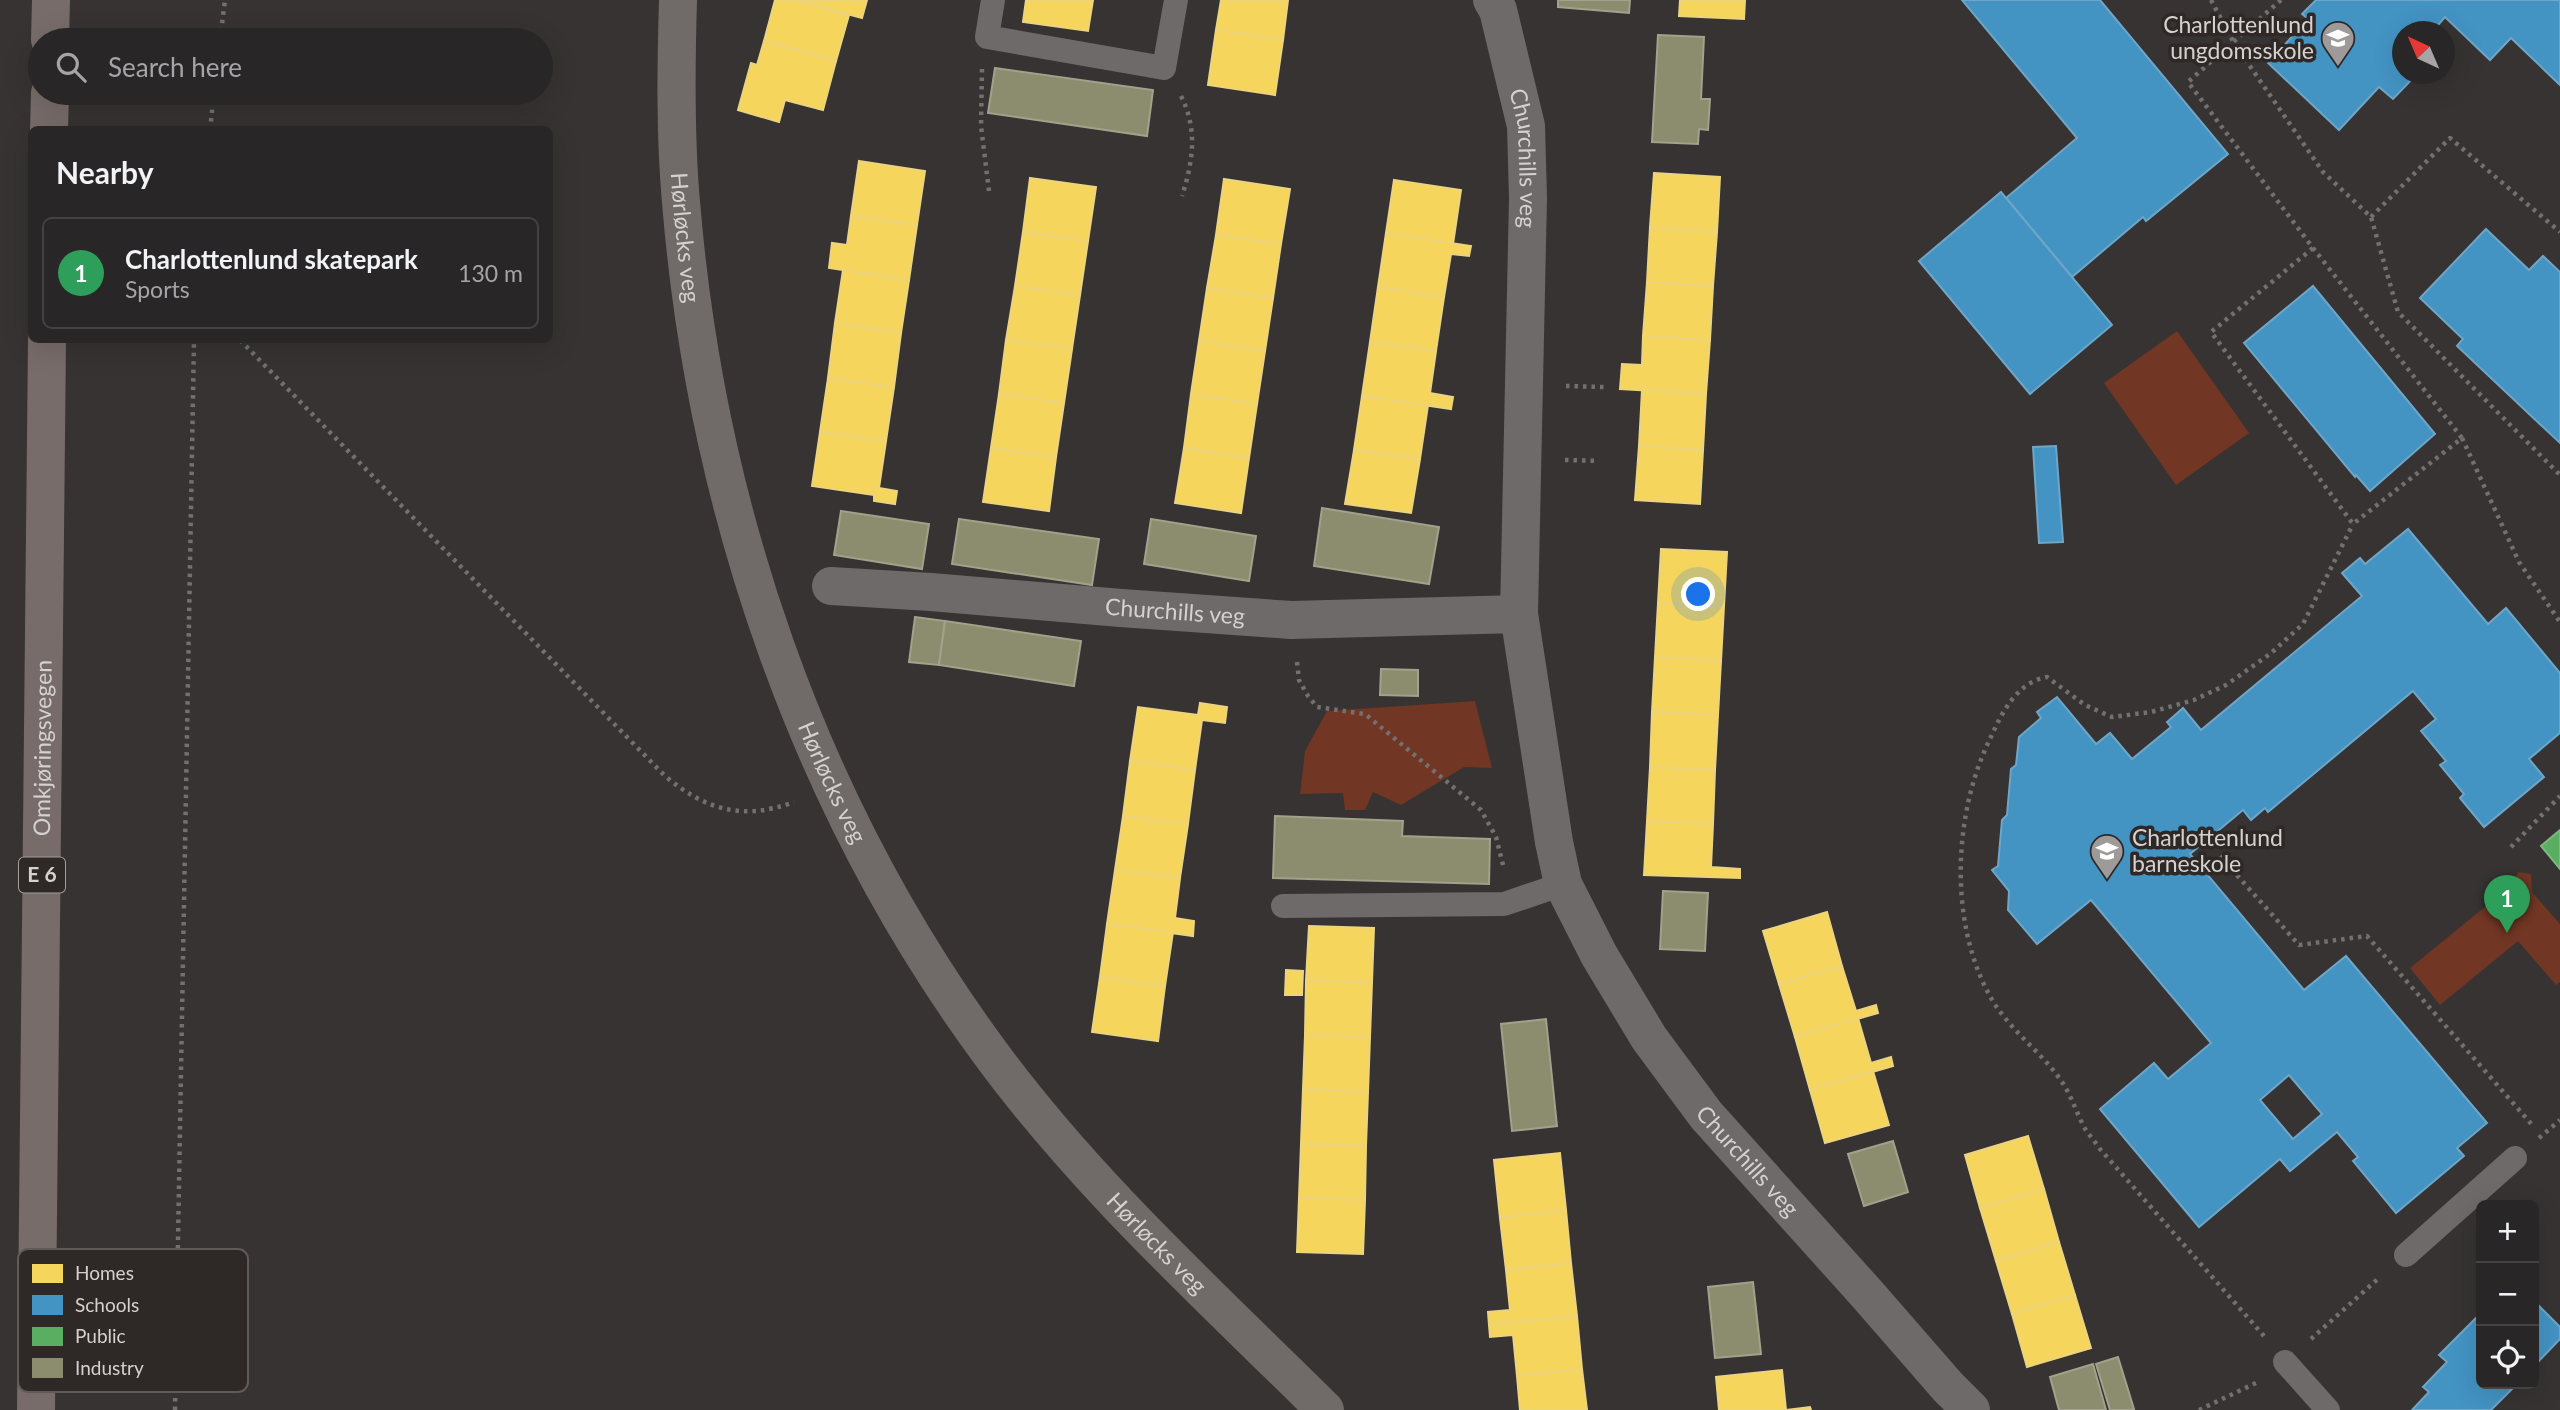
<!DOCTYPE html>
<html lang="en">
<head>
<meta charset="utf-8">
<style>
  :root { --surface:#282626; --page:#343232; --text:#f1f3f6; --muted:#a5a5a7; --line:#444343; --accent:#9d9a99 }
  body { margin:0; font-family:Lato,sans-serif; background:var(--page); color:var(--text) }
  .controls { position:absolute; right:21px; bottom:21px; display:grid; overflow:hidden; border-radius:10px; box-shadow:0 7px 28px #0002 }
  .controls button { width:63px; height:63px; display:grid; place-items:center; padding:0; border:0; border-bottom:2px solid var(--line); background:var(--surface); color:var(--text); font:35px sans-serif }
  .compass { position:absolute; left:2392px; top:21px; width:63px; height:63px; border-radius:50%; background:var(--surface); box-shadow:0 7px 28px #0002; rotate:316deg }
  .you { position:absolute; left:1699px; top:595px; width:24px; height:24px; margin:-18px; border:5px solid #fff; border-radius:50%; background:#1a73e8; box-shadow:0 0 0 10px #1a73e833 }
  .badge { display:grid; place-items:center; width:46px; height:46px; border-radius:50%; background:var(--accent); color:#fff; font-size:23px; font-weight:700 }
  .pin { position:absolute; translate:-50% -58px; filter:drop-shadow(0 2px 4px #0008) }
  .pin::after { content:''; position:absolute; top:37px; width:24px; height:21px; background:inherit; clip-path:polygon(0 0,100% 0,50% 100%) }
  .list { margin:0; padding:0; list-style:none }
  h2 { display:flex; justify-content:space-between; align-items:center; height:91px; margin:0; padding:0 28px; font-size:30px }
  h2 small { font-size:23px; font-weight:400; color:var(--muted) }
  .list li { display:grid; grid-template-columns:46px 1fr auto; gap:21px; align-items:center; box-sizing:border-box; height:112px; margin:0 14px 14px; padding:0 14px; border:2px solid var(--line); border-radius:10px }
  .list b { display:block; font-size:26px; white-space:nowrap }
  .list p { margin:0; font-size:23px; white-space:nowrap; color:var(--muted) }
  .list em { font-size:23px; font-style:normal; color:var(--muted) }
  .icon { flex:none; width:38px; height:38px; fill:none; stroke:currentColor; stroke-width:2; stroke-linecap:round; stroke-linejoin:round }
  .map { position:relative; flex:none; width:2560px; height:1410px; overflow:hidden }
  .search { position:absolute; background:var(--surface); box-shadow:0 7px 28px #0002; left:28px; top:28px; width:525px; height:77px; display:flex; align-items:center; gap:18px; box-sizing:border-box; padding:0 24px; border-radius:38px; color:var(--muted); font-size:26px }
  .panel { position:absolute; background:var(--surface); box-shadow:0 7px 28px #0002; left:28px; top:126px; width:525px; height:217px; border-radius:10px }
  .map>svg:first-child { display:block }
  .green { fill:#713624 }
  .homes { fill:#f6d55c; stroke:#ecd47f; stroke-width:2 }
  .schools { fill:#4393c3; stroke:#6fa6c7; stroke-width:2; fill-rule:evenodd }
  .public { fill:#5aae61; stroke:#7fb882; stroke-width:2 }
  .industry { fill:#8c8c6e; stroke:#a2a18b; stroke-width:2 }
  .lines { fill:none; stroke-linecap:round; stroke-linejoin:round }
  .path { stroke:#737170; stroke-width:4.5; stroke-dasharray:3.5 5; stroke-linecap:butt }
  .lane { stroke:#6d6a69; stroke-width:24 }
  .street { stroke:#6d6a69; stroke-width:38 }
  .secondary { stroke:#706b69; stroke-width:38 }
  .highway { stroke:#776c69; stroke-width:38 }
  .labels { text-anchor:middle; stroke-width:7; stroke-linejoin:round; paint-order:stroke }
  .shield { fill:#2e2826; stroke:#a39e9d; stroke-width:2 }
  .shield-label { font-size:21px; font-weight:bold; fill:#d5d1d0 }
  .poi-label { font-size:23px; fill:#d5d1d0; stroke:#2e2826; text-anchor:end }
  .street-label { font-size:23px; fill:#d5d1d0; stroke:#2e2826 }
  .key { fill:#2e2826; stroke:#605b59; stroke-width:2 }
  .key-label { font-size:19px; fill:#d5d1d0 }
</style>
</head>
<body>
<div class="map">
<svg width="2560" height="1410" viewBox="0 0 2560 1410">
  <rect width="100%" height="100%" fill="#363332"/>
  <g class="green">
    <polygon points="2177,331 2249,433 2176,485 2104,383"/>
    <polygon points="1475,701 1492,768 1464,767 1401,805 1373,792 1365,810 1345,810 1343,793 1300,794 1305,751 1327,711"/>
    <polygon points="2518,872 2531,874 2532,892 2560,924 2560,982 2556,985 2518,941 2440,1005 2410,968 2513,884"/>
  </g>
  <g class="homes">
    <polygon points="775,0 795,0 849,15 836,61 764,41"/>
    <polygon points="795,0 867,0 862,18"/>
    <polygon points="1026,0 1093,0 1088,31 1023,22"/>
    <polygon points="1221,0 1288,0 1283,40 1216,30"/>
    <polygon points="1680,0 1745,0 1744,19 1679,16"/>
    <polygon points="1216,30 1283,40 1275,95 1208,85"/>
    <polygon points="764,41 836,61 823,110 785,100 779,122 738,110 751,63 757,65"/>
    <polygon points="859,161 925,171 917,225 851,216"/>
    <polygon points="1654,173 1720,177 1717,232 1650,227"/>
    <polygon points="1030,178 1096,187 1088,241 1023,232"/>
    <polygon points="1224,179 1290,189 1281,244 1216,235"/>
    <polygon points="1394,180 1461,190 1453,244 1386,233"/>
    <polygon points="851,216 917,225 909,280 829,268 832,243 847,245"/>
    <polygon points="1650,227 1717,232 1713,286 1647,282"/>
    <polygon points="1023,232 1088,241 1080,295 1015,286"/>
    <polygon points="1386,233 1471,246 1469,256 1451,254 1444,297 1378,287"/>
    <polygon points="1216,235 1281,244 1273,298 1207,288"/>
    <polygon points="843,270 909,280 901,333 835,323"/>
    <polygon points="1647,282 1713,286 1710,340 1643,336"/>
    <polygon points="1015,286 1080,295 1072,349 1006,340"/>
    <polygon points="1378,287 1444,297 1436,351 1370,342"/>
    <polygon points="1207,288 1273,298 1265,351 1199,341"/>
    <polygon points="835,323 901,333 894,387 828,378"/>
    <polygon points="1643,336 1710,340 1706,394 1620,389 1622,364 1642,365"/>
    <polygon points="1006,340 1072,349 1064,403 999,394"/>
    <polygon points="1199,341 1265,351 1257,404 1191,394"/>
    <polygon points="1370,342 1436,351 1430,393 1453,397 1451,409 1362,396"/>
    <polygon points="828,378 894,387 886,441 820,432"/>
    <polygon points="1642,390 1706,394 1703,450 1639,446"/>
    <polygon points="999,394 1064,403 1056,457 991,448"/>
    <polygon points="1191,394 1257,404 1249,458 1184,448"/>
    <polygon points="1362,396 1428,405 1420,459 1354,450"/>
    <polygon points="820,432 886,441 879,488 897,491 895,504 874,501 874,495 812,486"/>
    <polygon points="1639,446 1703,450 1700,504 1635,500"/>
    <polygon points="991,448 1056,457 1049,511 983,502"/>
    <polygon points="1184,448 1249,458 1241,513 1175,503"/>
    <polygon points="1354,450 1420,459 1411,513 1345,504"/>
    <polygon points="1661,549 1727,552 1724,606 1658,603"/>
    <polygon points="1658,603 1724,606 1721,661 1655,657"/>
    <polygon points="1655,657 1721,661 1718,715 1652,712"/>
    <polygon points="1200,703 1227,707 1225,723 1202,720 1195,770 1130,761 1138,707 1198,715"/>
    <polygon points="1652,712 1718,715 1715,770 1650,767"/>
    <polygon points="1130,761 1195,770 1188,824 1123,816"/>
    <polygon points="1650,767 1715,770 1713,824 1647,821"/>
    <polygon points="1123,816 1188,824 1180,878 1115,870"/>
    <polygon points="1647,821 1713,824 1711,867 1740,869 1740,878 1644,875"/>
    <polygon points="1115,870 1180,878 1175,918 1194,921 1193,936 1107,924"/>
    <polygon points="1827,912 1842,966 1779,984 1763,931"/>
    <polygon points="1107,924 1173,932 1165,986 1100,977"/>
    <polygon points="1309,926 1374,928 1372,982 1306,980"/>
    <polygon points="1842,966 1856,1011 1876,1005 1878,1013 1795,1037 1779,984"/>
    <polygon points="1286,970 1303,971 1302,995 1285,995"/>
    <polygon points="1100,977 1165,986 1158,1041 1092,1032"/>
    <polygon points="1306,980 1372,982 1370,1037 1305,1035"/>
    <polygon points="1858,1018 1871,1063 1891,1057 1893,1066 1810,1090 1795,1037"/>
    <polygon points="1305,1035 1370,1037 1368,1092 1303,1089"/>
    <polygon points="1873,1071 1889,1125 1825,1143 1810,1090"/>
    <polygon points="1303,1089 1368,1092 1366,1146 1301,1144"/>
    <polygon points="2028,1136 2044,1189 1980,1208 1965,1155"/>
    <polygon points="1301,1144 1366,1146 1365,1200 1299,1198"/>
    <polygon points="1560,1153 1566,1210 1500,1218 1494,1160"/>
    <polygon points="2044,1189 2059,1242 1996,1261 1980,1208"/>
    <polygon points="1299,1198 1365,1200 1363,1254 1297,1252"/>
    <polygon points="1566,1210 1571,1263 1506,1270 1500,1218"/>
    <polygon points="2059,1242 2075,1295 2012,1314 1996,1261"/>
    <polygon points="1571,1263 1577,1316 1489,1325 1488,1312 1510,1310 1506,1270"/>
    <polygon points="2075,1295 2091,1348 2027,1367 2012,1314"/>
    <polygon points="1577,1316 1582,1369 1517,1376 1513,1335 1490,1337 1489,1325"/>
    <polygon points="1582,1369 1587,1410 1520,1410 1517,1376"/>
    <polygon points="1782,1370 1786,1410 1810,1407 1811,1410 1719,1410 1716,1377"/>
  </g>
  <g class="schools">
    <polygon points="1962,0 2100,0 2228,154 2146,221 2143,217 2072,277 2006,198 2077,138"/>
    <polygon points="2316,0 2560,0 2560,85 2511,38 2490,60 2445,17 2432,32 2402,32 2402,74 2417,74 2393,99 2379,87 2339,130 2268,63 2308,19 2302,14"/>
    <polygon points="2001,192 2112,325 2030,394 1919,261"/>
    <polygon points="2486,229 2529,270 2543,256 2560,272 2560,443 2457,346 2463,339 2420,298"/>
    <polygon points="2313,286 2435,434 2370,491 2356,475 2355,477 2244,343"/>
    <polygon points="2056,446 2063,542 2039,543 2033,447"/>
    <path d="M2408 529 2488 624 2506 608 2560 673V733L2529 759 2544 777 2484 827 2460 798 2464 794 2440 765 2446 761 2421 731 2436 719 2413 691 2268 812 2265 808 2251 820 2243 810 2190 854 2304 990 2346 956 2487 1123 2457 1148 2464 1156 2396 1213 2353 1161 2358 1157 2337 1132 2290 1171 2280 1159 2199 1227 2100 1109 2154 1063 2168 1079 2211 1043 2091 900 2037 944 2008 910 2009 891 1992 870 1998 866 2002 820 2007 815 2011 769 2016 765 2019 737 2041 718 2037 712 2057 697 2096 744 2110 733 2132 759 2171 727 2167 722 2183 708 2201 730 2362 596 2342 573 2360 558 2365 564ZM2289 1075 2322 1114 2293 1139 2260 1100Z"/>
    <polygon points="2534,1301 2560,1327 2560,1339 2534,1366"/>
    <polygon points="2480,1314 2481,1384 2517,1384 2491,1410 2412,1410 2429,1392 2423,1387 2447,1362 2439,1355"/>
  </g>
  <polygon class="public" points="2560,830 2560,869 2541,846"/>
  <g class="industry">
    <polygon points="1558,0 1630,0 1629,13 1558,7"/>
    <polygon points="1658,35 1704,37 1701,99 1710,99 1708,130 1699,129 1698,144 1652,142"/>
    <polygon points="995,68 1153,90 1147,136 988,113"/>
    <polygon points="1322,508 1439,527 1429,584 1314,566"/>
    <polygon points="841,511 929,524 922,569 834,555"/>
    <polygon points="959,519 1099,539 1092,585 952,564"/>
    <polygon points="1151,519 1256,536 1249,581 1144,564"/>
    <polygon points="915,617 945,621 939,665 909,662"/>
    <polygon points="945,621 1081,641 1074,686 939,665"/>
    <polygon points="1381,669 1418,670 1418,696 1380,695"/>
    <polygon points="1275,816 1403,821 1402,836 1490,839 1489,884 1273,878"/>
    <polygon points="1663,891 1708,893 1705,951 1660,949"/>
    <polygon points="1546,1019 1557,1126 1512,1131 1501,1024"/>
    <polygon points="1893,1141 1908,1192 1864,1206 1848,1154"/>
    <polygon points="1753,1282 1761,1354 1715,1358 1708,1287"/>
    <polygon points="2118,1357 2134,1409 2131,1410 2110,1410 2096,1364"/>
    <polygon points="2093,1364 2106,1410 2059,1410 2050,1377"/>
  </g>
  <g class="lines">
    <g class="path">
      <polyline points="2211,0 2234,43 2323,172 2371,217 2398,312 2560,475"/>
      <polyline points="2281,0 2188,82 2313,248 2462,438 2353,524 2211,332 2313,248"/>
      <polyline points="220,40 225,0"/>
      <polyline points="982,69 981,126 989,191"/>
      <path d="M1181 96C1198 129 1193 162 1182 196"/>
      <polyline points="210,130 214,93"/>
      <polyline points="2371,217 2450,138 2560,232"/>
      <path d="M240 340 665 776C706 810 742 821 794 802"/>
      <polyline points="1566,386 1604,387"/>
      <polyline points="2462,438 2519,562 2560,622"/>
      <polyline points="1565,460 1599,461"/>
      <polyline points="1297,662 1299,680 1308,696 1317,707 1365,714 1481,810 1496,837 1504,869"/>
      <polyline points="2511,847 2560,796"/>
      <polyline points="2220,856 2299,945 2367,936 2534,1127"/>
      <polyline points="2539,1138 2560,1120"/>
      <path d="M2264 1336 2100 1149C2094 1140 2086 1132 2082 1123 2074 1106 2069 1090 2057 1075 2038 1050 2012 1031 1994 1003 1949 930 1952 818 1989 741 2001 715 2015 683 2047 677L2085 705 2112 717 2151 712 2194 700 2226 685 2270 654 2303 624 2353 524"/>
      <polyline points="2311,1339 2380,1277"/>
      <polyline points="175,1410 194,340"/>
      <polyline points="2199,1410 2258,1382"/>
    </g>
    <g class="lane">
      <polyline points="993,0 987,37 1164,68 1176,0"/>
      <polyline points="1283,906 1504,904 1563,884"/>
      <polyline points="2406,1255 2515,1158"/>
      <polyline points="2285,1362 2328,1410"/>
    </g>
    <g class="street">
      <path id="s1" d="M1492 0 1498 10 1526 126 1528 198 1519 614 1554 842 1563 884 1599 955 1649 1038 1706 1115 1867 1294 1948 1387 1971 1410"/>
      <path id="s2" d="M831 586 931 592 1121 608 1291 620 1519 614"/>
    </g>
    <path class="secondary" id="s3" d="M678 0C676 67 675 135 681 202 706 506 807 803 988 1050 1085 1183 1209 1295 1325 1410"/>
    <g class="highway">
      <polyline points="50,40 51,0"/>
      <polyline points="49,130 50,93"/>
      <path id="s4" d="M36 1410 47 340"/>
    </g>
  </g>
  <defs>
    <symbol id="school-pin" viewBox="-11 -11 22 30"><path d="M0 17L-7.5 6A9.5 9.5 0 1 1 7.5 6Z" fill="#9d9a99" stroke="#2e2826"/><path d="M0-5L7-2L0 1L-7-2ZM-4 1L0 2.5L4 1V4Q0 6-4 4Z" fill="#fff"/></symbol>
  </defs>
  <g fill-rule="evenodd">
    <use href="#school-pin" x="2319" y="19" width="38" height="52"/>
    <use href="#school-pin" x="2088" y="832" width="38" height="52"/>
  </g>
  <g class="labels">
    <rect class="shield" x="19" y="857.5" width="46" height="35" rx="5"/>
    <g class="shield-label">
      <text x="42" y="882">E 6</text>
    </g>
    <g class="poi-label">
      <text x="2314" y="33">Charlottenlund<tspan x="2314" dy="26">ungdomsskole</tspan></text>
      <text x="2132" y="846" text-anchor="start">Charlottenlund<tspan x="2132" dy="26">barneskole</tspan></text>
    </g>
    <g class="street-label">
      <text dy="8" stroke="none"><textPath href="#s1" startOffset="163">Churchills veg</textPath></text>
      <text dy="8" stroke="none"><textPath href="#s3" startOffset="238">Hørløcks veg</textPath></text>
      <text dy="8" stroke="none"><textPath href="#s2" startOffset="345">Churchills veg</textPath></text>
      <text dy="8" stroke="none"><textPath href="#s4" startOffset="662">Omkjøringsvegen</textPath></text>
      <text dy="8" stroke="none"><textPath href="#s3" startOffset="805">Hørløcks veg</textPath></text>
      <text dy="8" stroke="none"><textPath href="#s1" startOffset="1227">Churchills veg</textPath></text>
      <text dy="8" stroke="none"><textPath href="#s3" startOffset="1372">Hørløcks veg</textPath></text>
    </g>
  </g>
  <rect x="18" y="1249" width="230" height="143" rx="10" class="key"/>
  <rect x="32" y="1264" width="31" height="19" fill="#f6d55c"/>
  <rect x="32" y="1295" width="31" height="20" fill="#4393c3"/>
  <rect x="32" y="1327" width="31" height="19" fill="#5aae61"/>
  <rect x="32" y="1358" width="31" height="20" fill="#8c8c6e"/>
  <g class="key-label">
    <text x="75" y="1280">Homes</text>
    <text x="75" y="1312">Schools</text>
    <text x="75" y="1343">Public</text>
    <text x="75" y="1375">Industry</text>
  </g>
</svg>
<div class="controls">
<button>+</button>
<button>−</button>
<button><svg class="icon" aria-label="locate" viewBox="0 0 24 24"><circle cx="12" cy="12" r="6"/><path d="M12 2v4M12 18v4M2 12h4M18 12h4"/></svg></button>
</div>
<svg class="compass" viewBox="-18 -18 36 36"><path d="M0-13l5 13h-10z" fill="#e53935"/><path d="M0 13l5-13h-10z" fill="#a5a5a7"/></svg>
<div class="you"></div>
<div class="pin badge" style="left:2507px;top:933px;background:#2e9e5b">1</div>
<div class="search"><svg class="icon" aria-label="search" viewBox="0 0 24 24"><circle cx="10" cy="10" r="6"/><path d="M15 15l6 6"/></svg>Search here</div>
<section class="panel">
<h2>Nearby<small></small></h2>
<ul class="list">
<li><span class="badge" style="background:#2e9e5b">1</span><div><b>Charlottenlund skatepark</b><p>Sports</p></div><em>130 m</em></li>
</ul>
</section>
</div>
</body>
</html>
